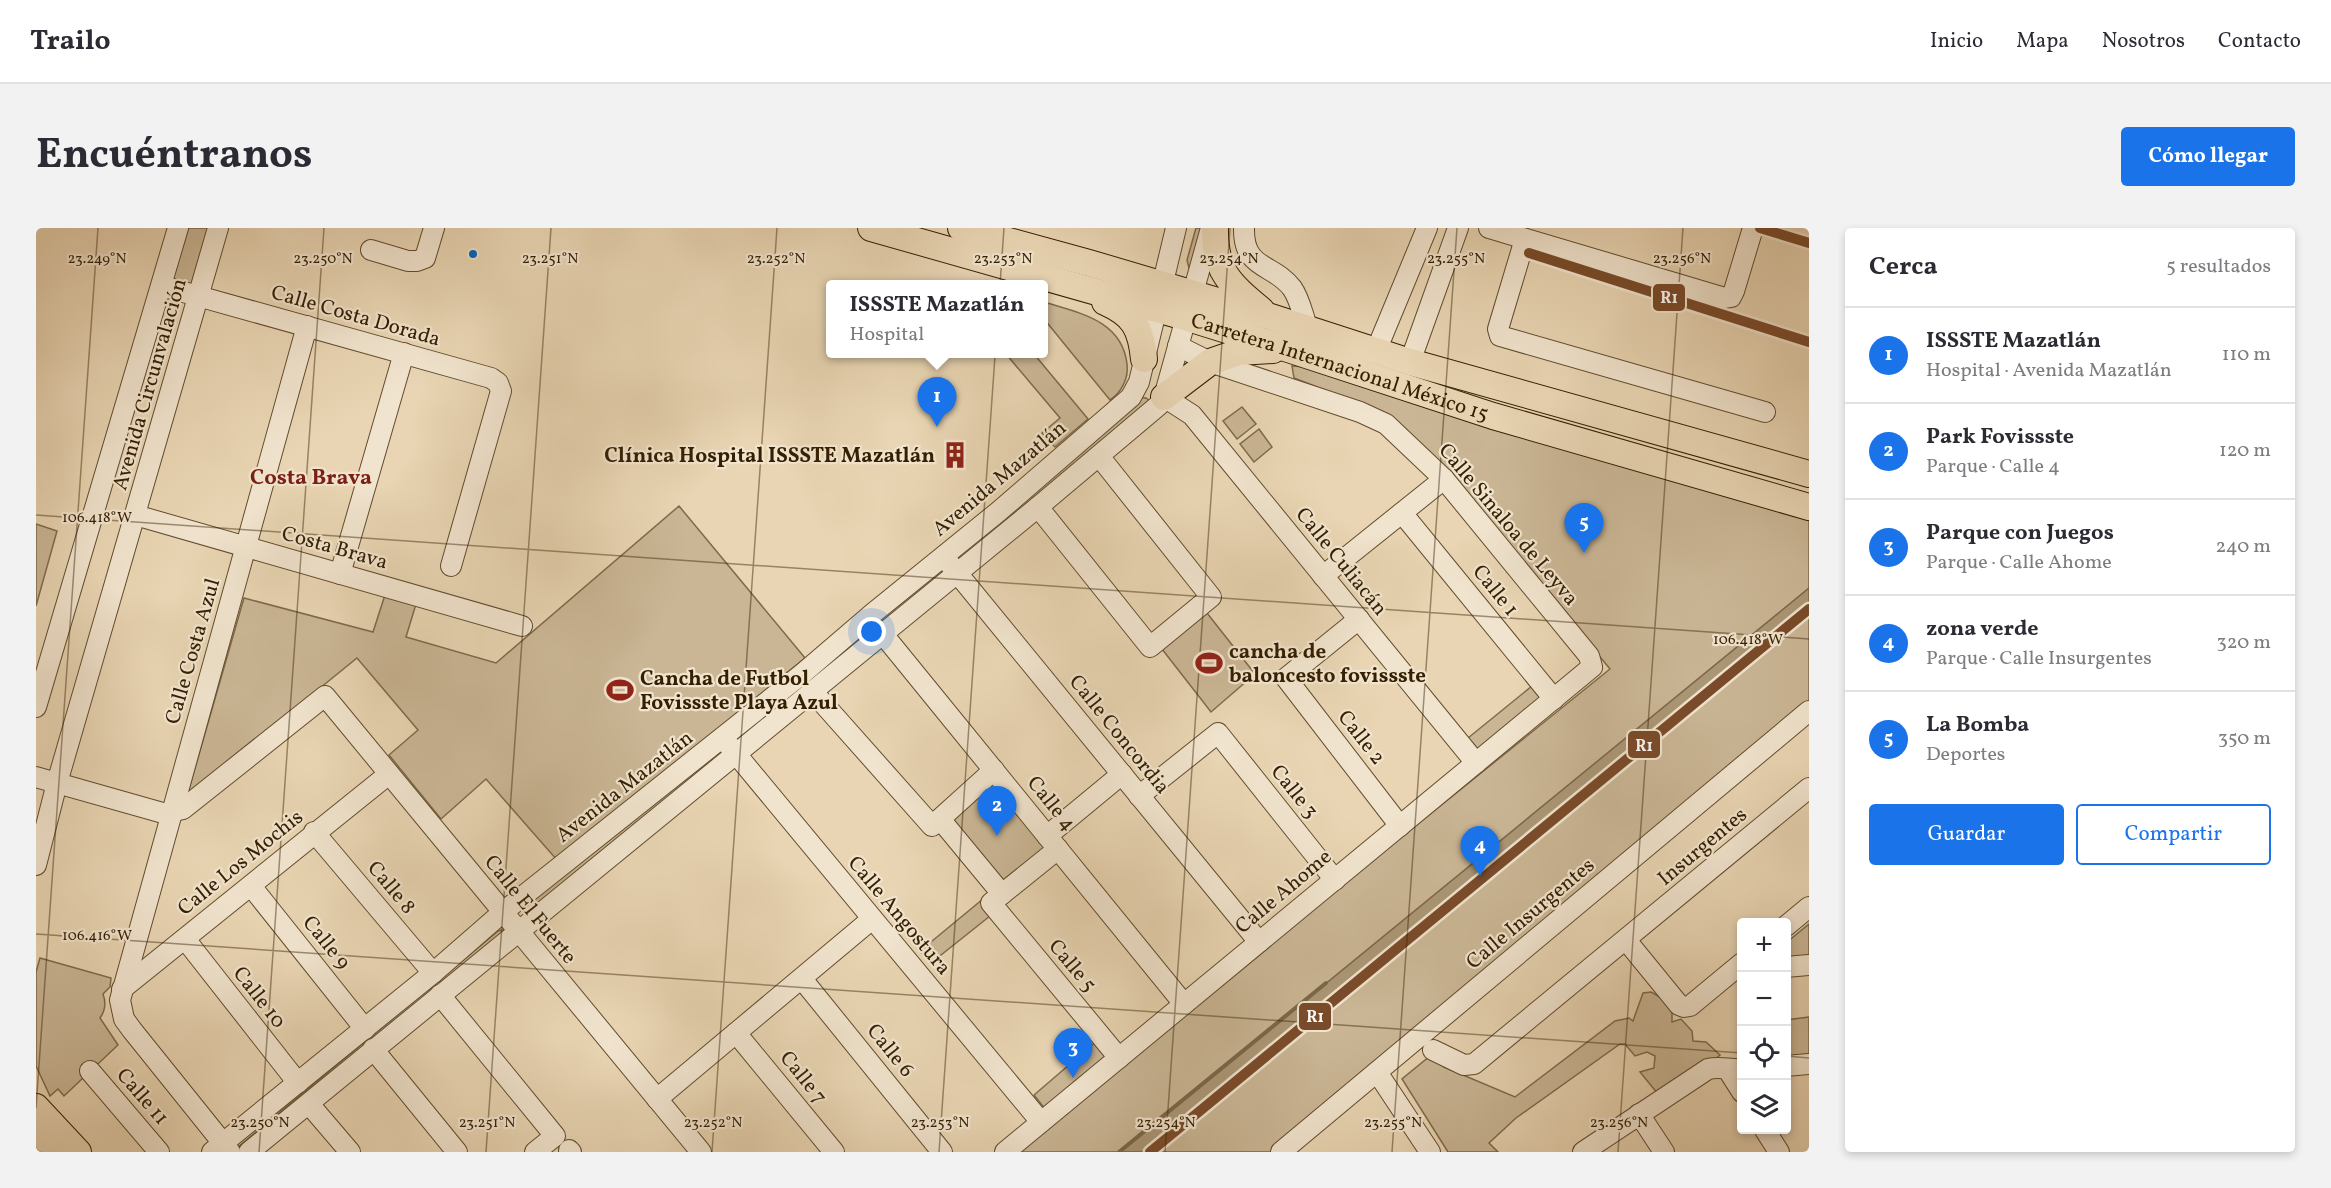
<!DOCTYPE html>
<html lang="es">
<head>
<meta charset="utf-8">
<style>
  :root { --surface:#fff; --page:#f2f2f3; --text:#2b2b33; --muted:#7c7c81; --line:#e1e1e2; --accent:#1a73e8 }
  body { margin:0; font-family:Vollkorn,serif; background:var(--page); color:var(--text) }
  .controls { position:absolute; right:18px; bottom:18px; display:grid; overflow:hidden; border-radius:6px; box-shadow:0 3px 9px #0003 }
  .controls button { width:54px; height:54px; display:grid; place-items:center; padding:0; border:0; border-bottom:2px solid var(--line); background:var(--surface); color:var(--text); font:30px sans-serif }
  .you { position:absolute; left:836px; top:404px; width:21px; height:21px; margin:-15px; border:4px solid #fff; border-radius:50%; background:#1a73e8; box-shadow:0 0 0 9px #1a73e833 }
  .badge { display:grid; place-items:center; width:39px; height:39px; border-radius:50%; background:var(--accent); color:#fff; font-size:20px; font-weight:700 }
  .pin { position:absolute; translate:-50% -50px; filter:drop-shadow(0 2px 3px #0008) }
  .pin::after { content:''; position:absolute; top:32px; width:21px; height:18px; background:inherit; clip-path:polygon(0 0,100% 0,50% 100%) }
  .popup { position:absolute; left:790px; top:52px; width:222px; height:78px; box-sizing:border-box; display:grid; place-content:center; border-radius:6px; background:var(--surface); filter:drop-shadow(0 2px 4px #0005); font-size:20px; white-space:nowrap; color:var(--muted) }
  .popup b { font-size:22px; color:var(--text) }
  .popup::after { content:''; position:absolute; left:50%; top:100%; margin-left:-12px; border:12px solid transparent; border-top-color:var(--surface) }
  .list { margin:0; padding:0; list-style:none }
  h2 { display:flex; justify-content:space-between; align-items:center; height:78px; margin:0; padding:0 24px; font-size:26px }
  h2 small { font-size:20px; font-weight:400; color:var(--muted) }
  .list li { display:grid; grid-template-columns:39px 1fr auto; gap:18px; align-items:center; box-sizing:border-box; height:96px; padding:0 24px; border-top:2px solid var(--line) }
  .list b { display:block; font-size:22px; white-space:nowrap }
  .list p { margin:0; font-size:20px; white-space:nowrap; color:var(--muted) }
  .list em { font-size:20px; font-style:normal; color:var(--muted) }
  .actions { display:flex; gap:12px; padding:18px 24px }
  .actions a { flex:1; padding:14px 0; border:2px solid var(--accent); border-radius:6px; text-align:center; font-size:21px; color:var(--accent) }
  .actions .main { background:var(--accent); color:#fff }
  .icon { flex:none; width:33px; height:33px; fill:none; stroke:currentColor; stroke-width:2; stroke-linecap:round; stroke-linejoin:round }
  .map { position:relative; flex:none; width:1773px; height:924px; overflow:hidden; border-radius:6px }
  header { display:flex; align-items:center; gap:36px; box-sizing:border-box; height:84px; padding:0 30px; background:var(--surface); border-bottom:2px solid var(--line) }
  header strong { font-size:28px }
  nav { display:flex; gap:33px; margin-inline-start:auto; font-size:21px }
  .intro { display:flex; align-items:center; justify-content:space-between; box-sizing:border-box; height:144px; padding:0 36px }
  h1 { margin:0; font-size:42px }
  .button { padding:15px 27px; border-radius:6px; background:var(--accent); color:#fff; font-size:21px; font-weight:700 }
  main { display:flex; gap:36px; padding:0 36px }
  aside { flex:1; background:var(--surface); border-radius:6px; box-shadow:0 3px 9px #0003 }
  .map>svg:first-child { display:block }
  .green { fill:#cab695; stroke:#7f6a4a; stroke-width:1.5 }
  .water { fill:#ab9776; stroke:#7b6747; stroke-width:1.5 }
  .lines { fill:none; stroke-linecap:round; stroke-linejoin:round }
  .stream { stroke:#7b6747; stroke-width:4 }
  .minor-casing { stroke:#614c2d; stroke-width:22 }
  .major-casing { stroke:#341f00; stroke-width:28 }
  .minor { stroke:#f1e4ce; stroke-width:20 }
  .major { stroke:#e9d5b3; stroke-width:26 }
  .rail-1-casing { stroke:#f1e4ce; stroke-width:15 }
  .rail-1 { stroke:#7a4b2a; stroke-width:10 }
  .ticks { fill:none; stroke:#341f00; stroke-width:1.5; stroke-opacity:0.45 }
  .bus-dot { fill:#0065bd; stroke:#f1e4ce; stroke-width:2 }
  .labels { text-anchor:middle; stroke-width:4.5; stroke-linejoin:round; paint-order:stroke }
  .street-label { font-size:21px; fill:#341f00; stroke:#f1e4ce }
  .poi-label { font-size:21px; font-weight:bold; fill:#341f00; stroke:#f1e4ce; text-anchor:start }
  .neighbourhood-label { font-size:22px; font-weight:bold; fill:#7a1f14; stroke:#f1e4ce }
  .ticks-label { font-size:15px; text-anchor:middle; fill:#341f00; stroke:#f1e4ce; stroke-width:4.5; stroke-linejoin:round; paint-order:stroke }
  .line-badge { stroke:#f1e4ce; stroke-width:2 }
  .badge-label { font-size:16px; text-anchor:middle; font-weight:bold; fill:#fff }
</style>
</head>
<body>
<header>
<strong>Trailo</strong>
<nav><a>Inicio</a><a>Mapa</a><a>Nosotros</a><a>Contacto</a></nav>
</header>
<div class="intro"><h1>Encuéntranos</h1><a class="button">Cómo llegar</a></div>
<main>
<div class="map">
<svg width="1773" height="924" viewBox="0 0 1773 924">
  <rect width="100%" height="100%" fill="#e9d5b3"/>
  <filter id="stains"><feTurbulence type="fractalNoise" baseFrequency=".00333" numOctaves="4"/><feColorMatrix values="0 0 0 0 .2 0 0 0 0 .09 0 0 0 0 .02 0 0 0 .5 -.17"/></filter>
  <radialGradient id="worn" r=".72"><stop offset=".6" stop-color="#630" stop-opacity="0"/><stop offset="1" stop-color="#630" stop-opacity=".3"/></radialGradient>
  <g class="green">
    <polygon points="149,0 177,0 162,60 135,52"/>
    <polygon points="1160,0 1170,0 1158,36 1153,40 1151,32"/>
    <path d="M1008 74C1043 85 1086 92 1091 136 1093 150 1085 165 1074 172L1008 91Z"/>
    <polygon points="970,126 998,126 1052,191 1019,219 1006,205 1024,190"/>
    <polygon points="1256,138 1273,139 1773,286 1773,479 1238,924 975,924 1574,441 1410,242 1353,187 1258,150"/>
    <polygon points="1100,169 1110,170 1117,175 507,679 498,677 498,667"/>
    <polygon points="1206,179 1220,196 1201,211 1187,193"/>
    <polygon points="1223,201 1236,219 1218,234 1204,216"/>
    <polygon points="643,278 769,430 521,632 450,551 405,591 353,527 382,502 321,430 151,568 208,370 337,404 349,367 380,376 370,409 460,435"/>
    <polygon points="0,296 21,303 0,378"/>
    <polygon points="1171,385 1219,446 1175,484 1126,421"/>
    <polygon points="1496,458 1509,474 1446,526 1432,510"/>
    <polygon points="955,551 1015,624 968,666 907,591"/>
    <polygon points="947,671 959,684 895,735 884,723"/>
    <polygon points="1773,696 1773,728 1751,731 1751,714"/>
    <polygon points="471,701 207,924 196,924 462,703"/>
    <path d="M4 730 75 750 74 759 67 766C70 774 69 783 64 790L82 817 28 868 22 861 14 868 0 838V744Z"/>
    <polygon points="1615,764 1636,776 1636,794 1645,791 1656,803 1657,813 1670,814 1684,827 1674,836 1622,866 1604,844 1618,840 1619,828 1611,824 1599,828 1589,816 1584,816 1480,890 1453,915 1462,924 1412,924 1366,851 1394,828 1408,839 1479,869 1579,793 1593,790 1597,793 1607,765"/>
    <polygon points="1773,789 1773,831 1751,834 1750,792"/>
    <polygon points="1062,812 1078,832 1013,886 998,867"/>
  </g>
  <polygon class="water" points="1773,360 1773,376 1106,924 1084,924"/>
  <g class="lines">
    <polyline class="stream" points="1083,924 1290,755"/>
    <defs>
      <g id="minor">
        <path d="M1208 0C1207 42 1237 35 1256 60 1264 71 1267 88 1272 101"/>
        <polyline points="1453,0 1689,70 1695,69 1698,63 1717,0"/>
        <polyline points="1489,11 1462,101 1464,108 1729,184"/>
        <polyline points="335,22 372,33 381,33 389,30 398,0"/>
        <polyline points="126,58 455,150 462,155 465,163 415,338"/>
        <polyline points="1340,123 1391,0"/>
        <polyline points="1374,134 1422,0"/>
        <polyline points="1128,169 1156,187 1440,535"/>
        <polyline points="1002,279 1114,419 1170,373 1175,369 1063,228"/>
        <polyline points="1366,285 1518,471"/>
        <polyline points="99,287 486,398"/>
        <polyline points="913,335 1223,714"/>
        <polyline points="304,346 368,125"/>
        <polyline points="1287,348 1408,251"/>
        <polyline points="1323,391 1250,450 1364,598"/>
        <polyline points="846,405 1148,776"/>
        <polyline points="777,464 896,598 958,542"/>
        <polyline points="0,479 142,0"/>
        <polyline points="691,515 1005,894"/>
        <polyline points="0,549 134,587 138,583 147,581 289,468 665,924"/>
        <polyline points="1103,568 1182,505 1299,652"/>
        <polyline points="904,591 966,666"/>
        <polyline points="278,604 397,745"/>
        <polyline points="1011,608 1086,546"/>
        <polyline points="1022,621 955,675 1083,830"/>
        <polyline points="0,637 21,555 182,0"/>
        <polyline points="215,658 329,801"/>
        <polyline points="1750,698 1773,679"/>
        <polyline points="149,711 262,855"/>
        <polyline points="1590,712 1643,777 1648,779 1654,778 1706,735"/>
        <polyline points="1750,739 1773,737"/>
        <polyline points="766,751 906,924"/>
        <polyline points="86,761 353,546"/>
        <polyline points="404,767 519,908 499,924"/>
        <polyline points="700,805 798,924"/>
        <polyline points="337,821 421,924"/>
        <polyline points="1397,822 1428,837 1438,836 1773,560"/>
        <polyline points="1750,838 1773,836"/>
        <polyline points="1692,842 1706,864"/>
        <polyline points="54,843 123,924"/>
        <polyline points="1341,844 1394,924"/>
        <polyline points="621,871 836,691"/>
        <polyline points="273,876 314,924"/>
        <polyline points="1603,886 1628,924"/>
        <polyline points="1729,902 1743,924"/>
        <polyline points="533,922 535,924"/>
        <polyline points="176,924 397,745 467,684 766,446 836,386 962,284 1095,169 1103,154 1140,0"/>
        <polyline points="194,924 96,802 88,791 84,772 271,98"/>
        <polyline points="213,924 1002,279 1123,177 1128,169 1175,0"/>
        <polyline points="969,924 1556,439 1553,428 1408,251 1350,196 1324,184 1174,134 1142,118"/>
        <polyline points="1245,924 1773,483"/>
        <path d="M1547 924 1672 841C1684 838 1694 842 1706 841"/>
      </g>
      <g id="major">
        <path id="s1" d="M835 0 1149 89 1252 121 1457 188 1773 279"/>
        <polyline points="925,0 1053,35 1232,88 1374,134 1773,246"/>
        <path d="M1179 0C1178 43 1194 56 1225 82"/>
        <path d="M1069 74C1098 87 1105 100 1108 131"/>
        <polyline points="1128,169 1174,134 1203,124 1237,122"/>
        <polyline points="0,879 42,924"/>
        <polyline points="0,908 15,924"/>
      </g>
    </defs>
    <use href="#minor" class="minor-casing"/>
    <use href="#major" class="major-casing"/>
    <use href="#minor" class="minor"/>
    <use href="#major" class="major"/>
    <defs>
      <g id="rail-1">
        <polyline points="1724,0 1773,15"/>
        <polyline points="1493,25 1773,114"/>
        <polyline points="1114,924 1773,381"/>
      </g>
    </defs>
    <use href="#rail-1" class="rail-1-casing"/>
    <use href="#rail-1" class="rail-1"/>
  </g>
  <path class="ticks" d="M0 287 1773 411M0 706 1706 825M1750 828 1773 830M0 880 62 0M223 924 288 0M450 924 515 0M676 924 741 0M903 924 968 0M1129 924 1194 0M1356 924 1421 0M1582 924 1647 0"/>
  <defs>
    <symbol id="building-bare" viewBox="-9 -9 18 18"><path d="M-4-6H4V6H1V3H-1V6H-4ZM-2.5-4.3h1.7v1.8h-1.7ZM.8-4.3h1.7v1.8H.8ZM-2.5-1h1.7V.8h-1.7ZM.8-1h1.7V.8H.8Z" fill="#8f2418" stroke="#f1e4ce" stroke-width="2.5" paint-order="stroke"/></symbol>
    <symbol id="stadium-bare" viewBox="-9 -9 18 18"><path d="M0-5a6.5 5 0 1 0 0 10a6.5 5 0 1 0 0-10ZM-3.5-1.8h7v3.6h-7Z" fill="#8f2418" stroke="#f1e4ce" stroke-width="2.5" paint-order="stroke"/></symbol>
  </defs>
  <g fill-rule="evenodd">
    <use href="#building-bare" x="900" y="208" width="38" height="38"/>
    <use href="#stadium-bare" x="1154" y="416" width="38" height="38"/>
    <use href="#stadium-bare" x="565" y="443" width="38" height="38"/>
  </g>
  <circle class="bus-dot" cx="437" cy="26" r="5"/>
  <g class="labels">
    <g class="street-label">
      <text transform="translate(320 87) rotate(16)" y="7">Calle Costa Dorada</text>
      <text dy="7" stroke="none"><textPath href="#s1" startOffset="489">Carretera Internacional México 15</textPath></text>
      <text transform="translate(113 156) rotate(-74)" y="7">Avenida Circunvalación</text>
      <text transform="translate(963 250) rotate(-40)" y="7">Avenida Mazatlán</text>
      <text transform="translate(1473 296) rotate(50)" y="7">Calle Sinaloa de Leyva</text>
      <text transform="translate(299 319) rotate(16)" y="7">Costa Brava</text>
      <text transform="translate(1306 333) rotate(51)" y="7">Calle Culiacán</text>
      <text transform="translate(1460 362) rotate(51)" y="7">Calle 1</text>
      <text transform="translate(156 423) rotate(-74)" y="7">Calle Costa Azul</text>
      <text transform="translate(1084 506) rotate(51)" y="7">Calle Concordia</text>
      <text transform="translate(1326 509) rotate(52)" y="7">Calle 2</text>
      <text transform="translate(588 558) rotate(-38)" y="7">Avenida Mazatlán</text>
      <text transform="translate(1259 563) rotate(51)" y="7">Calle 3</text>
      <text transform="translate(1016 575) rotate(51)" y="7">Calle 4</text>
      <text transform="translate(1666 618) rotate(-40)" y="7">Insurgentes</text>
      <text transform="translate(204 634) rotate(-39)" y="7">Calle Los Mochis</text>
      <text transform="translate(356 659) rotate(50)" y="7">Calle 8</text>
      <text transform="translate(1247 663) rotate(-40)" y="7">Calle Ahome</text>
      <text transform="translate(495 681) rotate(51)" y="7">Calle El Fuerte</text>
      <text transform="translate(1494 685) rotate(-40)" y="7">Calle Insurgentes</text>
      <text transform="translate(864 687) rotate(50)" y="7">Calle Angostura</text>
      <text transform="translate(291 714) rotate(51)" y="7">Calle 9</text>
      <text transform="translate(1037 737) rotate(50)" y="7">Calle 5</text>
      <text transform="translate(224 769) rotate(52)" y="7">Calle 10</text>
      <text transform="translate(855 822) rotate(51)" y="7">Calle 6</text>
      <text transform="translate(768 849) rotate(51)" y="7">Calle 7</text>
      <text transform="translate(107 868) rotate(49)" y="7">Calle 11</text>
    </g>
    <g class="poi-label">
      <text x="899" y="234" text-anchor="end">Clínica Hospital ISSSTE Mazatlán</text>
      <text x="1193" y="430">cancha de<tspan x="1193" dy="24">baloncesto fovissste</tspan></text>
      <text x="604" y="457">Cancha de Futbol<tspan x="604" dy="24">Fovissste Playa Azul</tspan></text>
    </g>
    <g class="neighbourhood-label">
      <text x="275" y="256">Costa Brava</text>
    </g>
  </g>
  <g class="ticks-label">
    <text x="61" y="35">23.249°N</text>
    <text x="287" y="35">23.250°N</text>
    <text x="514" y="35">23.251°N</text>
    <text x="740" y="35">23.252°N</text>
    <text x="967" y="35">23.253°N</text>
    <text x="1193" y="35">23.254°N</text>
    <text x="1420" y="35">23.255°N</text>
    <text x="1646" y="35">23.256°N</text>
    <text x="61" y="294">106.418°W</text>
    <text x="1712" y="416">106.418°W</text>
    <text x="61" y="712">106.416°W</text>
    <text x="224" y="899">23.250°N</text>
    <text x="451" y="899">23.251°N</text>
    <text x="677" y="899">23.252°N</text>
    <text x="904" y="899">23.253°N</text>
    <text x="1130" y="899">23.254°N</text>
    <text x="1357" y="899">23.255°N</text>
    <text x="1583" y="899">23.256°N</text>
  </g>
  <g class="line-badge">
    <rect x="1616" y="55" width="34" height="29" rx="6" fill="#7a4b2a"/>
    <rect x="1591" y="502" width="34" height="29" rx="6" fill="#7a4b2a"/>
    <rect x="1262" y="774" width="34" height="29" rx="6" fill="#7a4b2a"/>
  </g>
  <g class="badge-label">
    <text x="1633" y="75">R1</text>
    <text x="1608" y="523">R1</text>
    <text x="1279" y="794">R1</text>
  </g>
  <rect width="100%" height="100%" filter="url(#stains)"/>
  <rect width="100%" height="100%" fill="url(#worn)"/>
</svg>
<div class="controls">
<button>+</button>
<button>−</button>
<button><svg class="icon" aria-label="locate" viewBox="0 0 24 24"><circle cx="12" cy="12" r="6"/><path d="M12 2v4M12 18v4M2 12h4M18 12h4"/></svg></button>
<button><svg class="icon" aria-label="layers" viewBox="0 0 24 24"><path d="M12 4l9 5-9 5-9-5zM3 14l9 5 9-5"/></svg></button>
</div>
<div class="you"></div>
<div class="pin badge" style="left:901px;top:199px">1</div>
<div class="popup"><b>ISSSTE Mazatlán</b>Hospital</div>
<div class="pin badge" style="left:961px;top:608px">2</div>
<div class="pin badge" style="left:1037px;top:850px">3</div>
<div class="pin badge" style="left:1444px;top:648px">4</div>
<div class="pin badge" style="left:1548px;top:325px">5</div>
</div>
<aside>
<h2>Cerca<small>5 resultados</small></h2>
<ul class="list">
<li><span class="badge">1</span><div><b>ISSSTE Mazatlán</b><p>Hospital · Avenida Mazatlán</p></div><em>110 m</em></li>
<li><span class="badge">2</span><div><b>Park Fovissste</b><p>Parque · Calle 4</p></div><em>120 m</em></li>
<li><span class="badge">3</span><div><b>Parque con Juegos</b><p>Parque · Calle Ahome</p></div><em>240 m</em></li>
<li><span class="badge">4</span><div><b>zona verde</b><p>Parque · Calle Insurgentes</p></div><em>320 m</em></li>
<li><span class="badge">5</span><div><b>La Bomba</b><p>Deportes</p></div><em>350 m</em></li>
</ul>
<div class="actions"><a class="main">Guardar</a><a>Compartir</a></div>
</aside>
</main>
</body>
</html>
